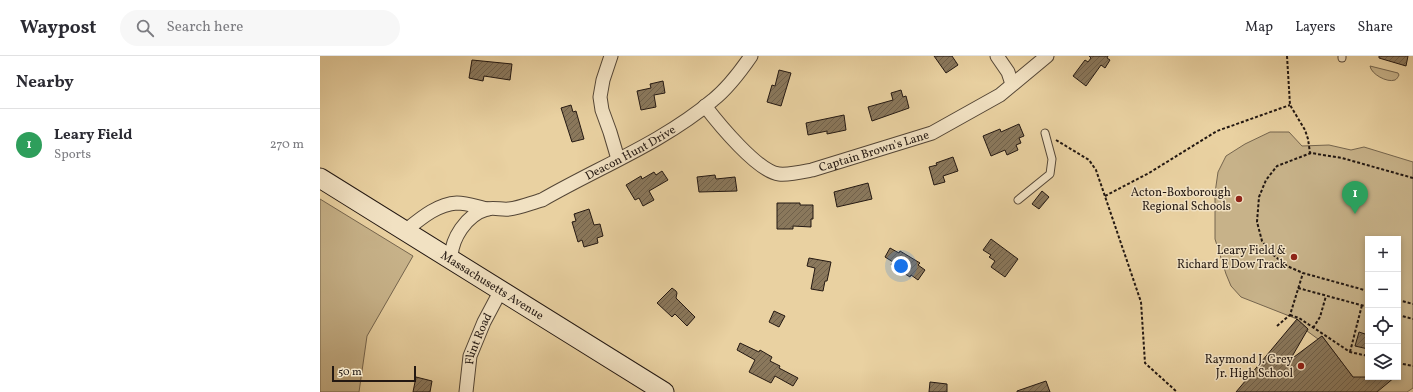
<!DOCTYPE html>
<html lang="en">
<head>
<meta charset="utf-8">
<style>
  :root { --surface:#fff; --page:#f7f7f7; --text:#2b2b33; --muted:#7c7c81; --line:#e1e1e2; --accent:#2563eb }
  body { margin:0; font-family:Vollkorn,serif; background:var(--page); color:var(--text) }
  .controls { position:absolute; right:12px; bottom:12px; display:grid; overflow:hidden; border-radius:0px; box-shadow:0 2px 6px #0003 }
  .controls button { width:36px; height:36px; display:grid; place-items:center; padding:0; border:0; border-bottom:1px solid var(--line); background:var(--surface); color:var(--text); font:20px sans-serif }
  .scale { position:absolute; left:12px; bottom:10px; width:84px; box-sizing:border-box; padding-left:4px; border:2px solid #231812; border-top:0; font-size:11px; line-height:14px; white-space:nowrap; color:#231812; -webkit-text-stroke:3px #f1e1c2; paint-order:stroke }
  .you { position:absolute; left:581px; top:210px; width:14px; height:14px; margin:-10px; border:3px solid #fff; border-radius:50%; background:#1a73e8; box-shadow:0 0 0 6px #1a73e833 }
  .badge { display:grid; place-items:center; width:26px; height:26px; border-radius:50%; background:var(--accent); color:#fff; font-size:13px; font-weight:700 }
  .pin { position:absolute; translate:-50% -33px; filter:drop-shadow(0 1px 2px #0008) }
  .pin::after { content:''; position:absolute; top:21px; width:14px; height:12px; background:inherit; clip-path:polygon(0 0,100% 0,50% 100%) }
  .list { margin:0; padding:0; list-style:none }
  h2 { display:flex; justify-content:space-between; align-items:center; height:52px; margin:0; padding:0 16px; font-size:17px }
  h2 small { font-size:13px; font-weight:400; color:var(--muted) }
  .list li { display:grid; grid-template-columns:26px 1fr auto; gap:12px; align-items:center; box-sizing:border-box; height:72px; padding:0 16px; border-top:1px solid var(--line) }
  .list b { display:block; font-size:15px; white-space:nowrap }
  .list p { margin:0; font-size:13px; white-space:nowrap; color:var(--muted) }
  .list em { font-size:13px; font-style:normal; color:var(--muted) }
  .icon { flex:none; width:22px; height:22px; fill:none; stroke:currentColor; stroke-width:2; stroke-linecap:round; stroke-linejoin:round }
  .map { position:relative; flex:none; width:1093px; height:336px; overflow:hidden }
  header { display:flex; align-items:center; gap:24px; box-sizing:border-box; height:56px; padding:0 20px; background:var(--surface); border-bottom:1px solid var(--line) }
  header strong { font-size:19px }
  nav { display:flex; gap:22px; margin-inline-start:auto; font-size:14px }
  .search { width:280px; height:36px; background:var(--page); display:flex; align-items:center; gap:10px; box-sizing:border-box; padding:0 14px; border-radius:22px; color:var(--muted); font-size:15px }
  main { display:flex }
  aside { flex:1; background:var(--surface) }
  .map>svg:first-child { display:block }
  .green { fill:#c7b289; stroke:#75654e; fill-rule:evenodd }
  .building { fill:url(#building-hatch); stroke:#231812 }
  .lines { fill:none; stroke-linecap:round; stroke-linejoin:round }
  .lane-casing { stroke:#544636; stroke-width:9 }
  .street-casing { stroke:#544636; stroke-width:15 }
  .secondary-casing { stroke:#231812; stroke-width:21 }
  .path { stroke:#231812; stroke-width:2; stroke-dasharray:3 2; stroke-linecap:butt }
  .lane { stroke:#f1e1c2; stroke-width:7 }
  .street { stroke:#f1e1c2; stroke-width:13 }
  .secondary { stroke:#f1e1c2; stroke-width:19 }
  .poi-dot { fill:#8f2418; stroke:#f1e1c2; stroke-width:1.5 }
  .labels { text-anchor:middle; stroke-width:3; stroke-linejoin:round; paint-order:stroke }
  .street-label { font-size:12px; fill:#231812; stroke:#f1e1c2 }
  .poi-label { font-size:12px; fill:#231812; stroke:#f1e1c2; text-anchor:end }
</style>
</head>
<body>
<header>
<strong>Waypost</strong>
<div class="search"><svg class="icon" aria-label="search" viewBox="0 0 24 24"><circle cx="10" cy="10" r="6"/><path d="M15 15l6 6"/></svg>Search here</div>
<nav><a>Map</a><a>Layers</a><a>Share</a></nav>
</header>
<main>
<aside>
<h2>Nearby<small></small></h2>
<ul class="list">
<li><span class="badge" style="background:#2e9e5b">1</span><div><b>Leary Field</b><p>Sports</p></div><em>270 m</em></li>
</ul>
</aside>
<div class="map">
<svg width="1093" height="336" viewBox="0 0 1093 336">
  <defs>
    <pattern id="building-hatch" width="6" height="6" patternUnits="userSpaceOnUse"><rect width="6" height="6" fill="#8a785c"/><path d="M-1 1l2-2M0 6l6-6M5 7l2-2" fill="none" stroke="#70614b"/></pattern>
  </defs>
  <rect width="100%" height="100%" fill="#e9d1a1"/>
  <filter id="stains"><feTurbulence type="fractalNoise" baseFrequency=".005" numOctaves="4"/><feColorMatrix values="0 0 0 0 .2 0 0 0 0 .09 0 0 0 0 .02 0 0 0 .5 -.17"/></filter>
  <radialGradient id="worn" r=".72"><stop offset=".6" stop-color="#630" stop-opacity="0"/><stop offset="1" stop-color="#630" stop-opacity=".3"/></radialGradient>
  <g class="green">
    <path d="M1050 10 1078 17 1079 19C1078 21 1077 23 1075 24 1067 27 1051 18 1050 10Z"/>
    <path d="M950 76H969L982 90 1009 89 1031 94 1044 91 1093 106V332L1087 336H1044L1002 280 998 283 987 275 988 273 977 263 921 241 911 230 906 218 895 183V137L898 116 906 100 925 88ZM1048 183H1078V321H1048Z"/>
    <polygon points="0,143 93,200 47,280 39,336 0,336"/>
  </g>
  <g class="building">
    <polygon points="614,0 632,0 638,9 626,17"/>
    <polygon points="769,0 788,0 787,2 790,4 785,12 781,9 766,30 753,20 765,4 768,6 771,2"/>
    <polygon points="1059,0 1088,0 1086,10 1059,2"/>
    <polygon points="152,4 192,8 190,24 164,20 163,25 149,22"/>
    <polygon points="459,14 471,17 461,50 447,46 452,29 455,30"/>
    <polygon points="343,25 345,37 334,39 336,51 321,54 317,35 331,32 330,28"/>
    <polygon points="581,34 583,41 586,40 589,52 552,65 548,51 573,44 571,37"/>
    <polygon points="251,49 253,56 256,55 264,83 252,86 241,52"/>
    <polygon points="524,59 526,74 507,78 507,75 488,79 486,67"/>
    <polygon points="699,68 704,80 699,82 701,87 696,89 698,94 687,99 685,94 671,100 663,80 680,73 681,76"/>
    <polygon points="633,101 638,115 623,120 625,126 614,129 609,111 617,109 616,107"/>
    <polygon points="342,115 348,124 329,135 334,144 323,150 319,142 315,144 306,129 321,120 322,123 334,116 336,119"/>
    <polygon points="395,119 396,123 415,121 417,135 379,136 377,121"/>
    <polygon points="548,127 552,143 517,151 514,136"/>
    <polygon points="722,135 729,141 719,153 712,148"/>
    <polygon points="457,147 480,147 480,149 493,149 493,163 491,163 491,171 473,170 473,173 457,173"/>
    <polygon points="269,153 274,169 280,168 283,180 277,182 278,187 264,191 262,184 258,186 252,166 256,165 254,158"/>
    <polygon points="671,183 698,203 685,221 671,211 675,205 669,201 671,199 663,194"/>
    <polygon points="570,192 579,197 580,195 600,207 598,209 605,214 598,224 591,219 590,221 571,209 573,206 565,201"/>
    <polygon points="489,202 511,206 507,225 505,225 503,235 491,233 495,212 487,210"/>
    <polygon points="352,232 356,235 357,237 356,242 375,261 367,270 355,258 352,261 337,247"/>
    <polygon points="454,255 465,260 459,271 449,266"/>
    <polygon points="977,263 988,273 970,304 1002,280 1033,321 1075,321 1057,336 916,336"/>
    <polygon points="1039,276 1048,279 1048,293 1035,290"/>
    <polygon points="420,287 439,296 440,294 452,301 450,305 460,310 459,312 478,322 473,330 455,320 451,327 429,316 435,304 417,294"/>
    <polygon points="96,321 112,325 110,336 93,336"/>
    <polygon points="726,325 730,336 697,336 697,335"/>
    <polygon points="610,326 627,328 627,336 609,336"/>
  </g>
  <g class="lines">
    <defs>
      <g id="lane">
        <polyline points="1022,0 1022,2"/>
        <polyline points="698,144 730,118 732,103 725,77"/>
      </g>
      <g id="street">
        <polyline points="291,0 283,24 280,41 282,54 290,76 298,103"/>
        <polyline points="677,0 688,16 692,28"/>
        <path id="s1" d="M385 50C398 67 438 116 459 118 469 119 482 116 492 114L612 77 680 39 727 0"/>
        <path d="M85 175C100 163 117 148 137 147 147 147 158 151 168 153"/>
        <path id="s2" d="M131 203C131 183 146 159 167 153 174 151 182 154 189 153 200 152 211 147 222 144 279 111 342 87 393 44 408 32 420 16 431 0"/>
        <path id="s3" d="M146 336 150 300 164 266 181 234"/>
      </g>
      <g id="secondary">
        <path id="s4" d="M0 122 344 336"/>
      </g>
    </defs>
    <use href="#lane" class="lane-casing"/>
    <use href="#street" class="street-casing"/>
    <use href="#secondary" class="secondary-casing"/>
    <g class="path">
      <polyline points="967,0 970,49 985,74 988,83 990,97"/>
      <polyline points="736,84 769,104 776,114 821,246 825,307 857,336"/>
      <polyline points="785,140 829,117 897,75 970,49"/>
      <polyline points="978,232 1048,251"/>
      <polyline points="1048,235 983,217 967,210 952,198 942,185 937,166 939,141 946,124 957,110 991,97 1022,102 1093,122"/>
      <polyline points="1078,244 1093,248"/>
      <polyline points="970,259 979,262 1030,296 1048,300"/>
      <polyline points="1078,259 1093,263"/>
      <polyline points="957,270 970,259 983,217"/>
      <polyline points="993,272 1000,261 1006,240"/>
      <polyline points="1030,296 1042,249"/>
      <polyline points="1078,307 1093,310"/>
    </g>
    <use href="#lane" class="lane"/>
    <use href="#street" class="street"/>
    <use href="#secondary" class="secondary"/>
  </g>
  <g class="poi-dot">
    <circle cx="919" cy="143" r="4"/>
    <circle cx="974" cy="201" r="4"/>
    <circle cx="981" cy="310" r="4"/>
  </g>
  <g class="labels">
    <g class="street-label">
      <text dy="4" stroke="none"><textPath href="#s1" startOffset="200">Captain Brown's Lane</textPath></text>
      <text dy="4" stroke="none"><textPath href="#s2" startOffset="222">Deacon Hunt Drive</textPath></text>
      <text dy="4" stroke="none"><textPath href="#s4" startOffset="203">Massachusetts Avenue</textPath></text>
      <text dy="4" stroke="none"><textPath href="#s3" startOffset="55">Flint Road</textPath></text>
    </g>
    <g class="poi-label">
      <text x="911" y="140">Acton-Boxborough<tspan x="911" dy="14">Regional Schools</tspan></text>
      <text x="966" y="198">Leary Field &amp;<tspan x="966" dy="14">Richard E Dow Track</tspan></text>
      <text x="973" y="307">Raymond J. Grey<tspan x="973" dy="14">Jr. High School</tspan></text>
    </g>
  </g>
  <rect width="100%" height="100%" filter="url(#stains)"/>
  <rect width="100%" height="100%" fill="url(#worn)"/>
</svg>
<div class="controls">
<button>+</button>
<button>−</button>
<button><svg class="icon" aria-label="locate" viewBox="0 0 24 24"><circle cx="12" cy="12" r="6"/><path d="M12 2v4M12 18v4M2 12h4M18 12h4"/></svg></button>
<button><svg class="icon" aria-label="layers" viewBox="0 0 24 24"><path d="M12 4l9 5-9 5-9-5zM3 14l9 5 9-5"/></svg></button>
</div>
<div class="scale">50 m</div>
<div class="you"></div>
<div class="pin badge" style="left:1035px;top:158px;background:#2e9e5b">1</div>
</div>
</main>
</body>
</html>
